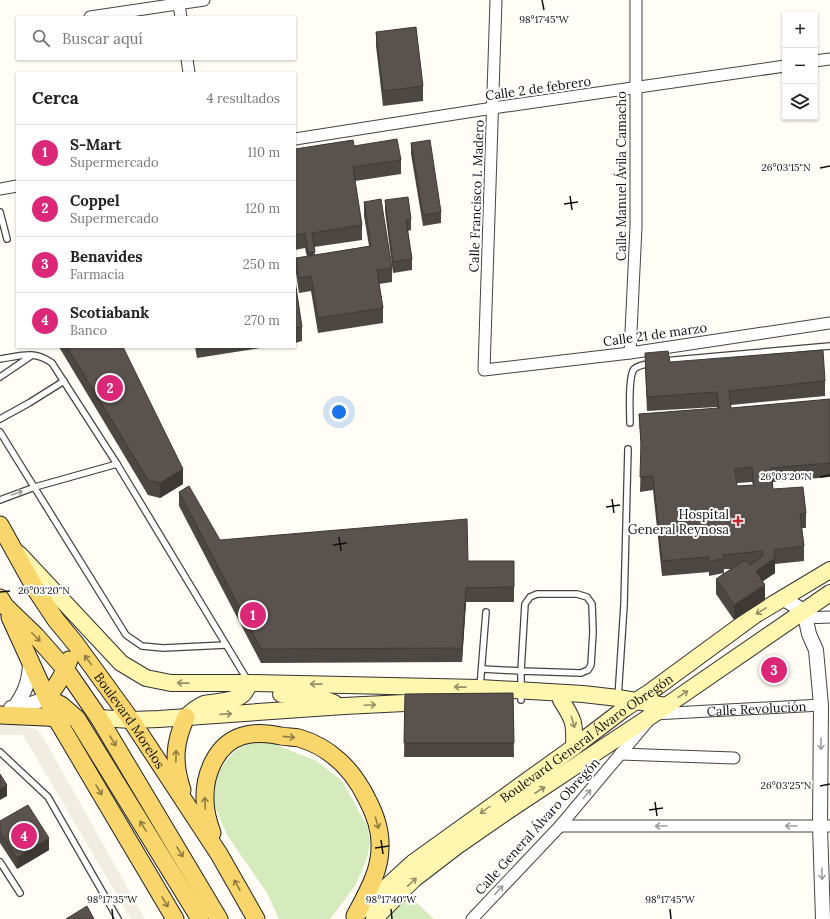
<!DOCTYPE html>
<html lang="es">
<head>
<meta charset="utf-8">
<style>
  :root { --surface:#fff; --page:#f6f6f6; --text:#222; --muted:#767676; --line:#e0e0e0; --accent:#db2777 }
  body { margin:0; font-family:Lora,serif; background:var(--page); color:var(--text) }
  .controls { position:absolute; right:12px; top:12px; display:grid; overflow:hidden; border-radius:0px; box-shadow:0 1px 3px #0004 }
  .controls button { width:36px; height:36px; display:grid; place-items:center; padding:0; border:0; border-bottom:1px solid var(--line); background:var(--surface); color:var(--text); font:20px sans-serif }
  .you { position:absolute; left:339px; top:412px; width:14px; height:14px; margin:-10px; border:3px solid #fff; border-radius:50%; background:#1a73e8; box-shadow:0 0 0 6px #1a73e833 }
  .badge { display:grid; place-items:center; width:26px; height:26px; border-radius:50%; background:var(--accent); color:#fff; font-size:13px; font-weight:700 }
  .pin { position:absolute; translate:-50% -50%; border:2px solid #fff; box-shadow:0 1px 4px #0006 }
  .list { margin:0; padding:0; list-style:none }
  h2 { display:flex; justify-content:space-between; align-items:center; height:52px; margin:0; padding:0 16px; font-size:17px }
  h2 small { font-size:13px; font-weight:400; color:var(--muted) }
  .list li { display:grid; grid-template-columns:26px 1fr auto; gap:12px; align-items:center; box-sizing:border-box; height:56px; padding:0 16px; border-top:1px solid var(--line) }
  .list b { display:block; font-size:15px; white-space:nowrap }
  .list p { margin:0; font-size:13px; white-space:nowrap; color:var(--muted) }
  .list em { font-size:13px; font-style:normal; color:var(--muted) }
  .icon { flex:none; width:22px; height:22px; fill:none; stroke:currentColor; stroke-width:2; stroke-linecap:round; stroke-linejoin:round }
  .map { position:relative; flex:none; width:830px; height:919px; overflow:hidden }
  .search { position:absolute; background:var(--surface); box-shadow:0 1px 3px #0004; left:16px; top:16px; width:280px; height:44px; display:flex; align-items:center; gap:10px; box-sizing:border-box; padding:0 14px; border-radius:0px; color:var(--muted); font-size:15px }
  .panel { position:absolute; background:var(--surface); box-shadow:0 1px 3px #0004; left:16px; top:72px; width:280px; height:276px; border-radius:0px }
  .map>svg:first-child { display:block }
  .green { fill:#d5ebbd }
  .plaza { fill:#f1ede2 }
  .lines { fill:none; stroke-linecap:round; stroke-linejoin:round }
  .service-casing { stroke:#444; stroke-width:8 }
  .minor-casing { stroke:#444; stroke-width:13 }
  .tertiary-casing { stroke:#444; stroke-width:16 }
  .secondary-casing { stroke:#333; stroke-width:18 }
  .primary-casing { stroke:#222; stroke-width:19 }
  .service { stroke:#fff; stroke-width:5.5 }
  .minor { stroke:#fff; stroke-width:11 }
  .tertiary { stroke:#fff; stroke-width:14 }
  .secondary { stroke:#fff6b0; stroke-width:16 }
  .primary { stroke:#f9d66b; stroke-width:17 }
  .wall { fill:#4d4742; fill-rule:evenodd }
  .shaded-wall { fill:#3f3936 }
  .building { fill:#5a524d; stroke:#3f3936; fill-rule:evenodd }
  .oneway { stroke:#a0a0a0 }
  .oneway2 { stroke:#948f68 }
  .oneway3 { stroke:#917d42 }
  .ticks { fill:none; stroke:#111; stroke-width:1.5 }
  .poi-dot { fill:#c4262e; stroke:#fff; stroke-width:1.5 }
  .labels { text-anchor:middle; stroke-width:4; stroke-linejoin:round; paint-order:stroke }
  .street-label { font-size:13px; fill:#111; stroke:#fff }
  .poi-label { font-size:13px; fill:#111; stroke:#fff; text-anchor:end }
  .ticks-label { font-size:10px; text-anchor:middle; fill:#111; stroke:#fff; stroke-width:4; stroke-linejoin:round; paint-order:stroke }
</style>
</head>
<body>
<div class="map">
<svg width="830" height="919" viewBox="0 0 830 919">
  <rect width="100%" height="100%" fill="#fffdf5"/>
  <g class="green">
    <path d="M271 743 317 761 343 782 368 828 370 843 367 859 355 886 330 919H279L267 893 227 835 210 795C217 774 226 751 249 744 256 743 264 743 271 743Z"/>
    <polygon points="405,892 434,919 380,919"/>
  </g>
  <polygon class="plaza" points="0,725 17,725 37,729 43,737 145,919 131,919 23,735 0,735"/>
  <g class="lines">
    <defs>
      <g id="service">
        <polyline points="0,212 7,239"/>
        <path d="M0 359C21 356 34 350 52 363L117 464"/>
        <polyline points="663,361 830,346"/>
        <polyline points="0,377 31,356"/>
        <polyline points="0,419 29,403 64,381"/>
        <path d="M630 423C630 412 628 377 634 369 638 365 647 364 652 363"/>
        <polyline points="0,432 126,635 142,646 163,648 226,645"/>
        <polyline points="0,500 35,487 117,464 248,681"/>
        <polyline points="482,669 521,671 581,673 588,670 591,665 593,632 592,604 587,597 577,594 537,594 530,597 525,604 521,671 521,700"/>
        <polyline points="480,687 486,612"/>
        <polyline points="618,698 624,605 628,449"/>
        <polyline points="0,752 48,797 118,919"/>
        <polyline points="0,862 20,893"/>
      </g>
      <g id="minor">
        <polyline points="178,0 181,17"/>
        <polyline points="496,0 484,370 630,353 830,323"/>
        <polyline points="90,17 204,0"/>
        <polyline points="187,59 189,73"/>
        <polyline points="815,61 830,59"/>
        <polyline points="295,139 493,108 785,66"/>
        <polyline points="0,189 17,186"/>
        <polyline points="630,353 636,227 636,0"/>
        <polyline points="805,618 830,617"/>
        <polyline points="620,754 734,758"/>
        <polyline points="560,826 830,826"/>
        <path id="s1" d="M472 919 560 826 654 714 821 705"/>
      </g>
      <g id="tertiary">
        <polyline points="782,598 804,611 809,634 816,650 821,705 820,826 823,919"/>
        <polyline points="11,708 28,705 47,698"/>
        <path d="M14 708C25 693 30 680 30 661"/>
      </g>
      <g id="secondary">
        <polyline points="19,554 121,663 146,678 171,683 250,683 480,688 583,694 618,698 666,706"/>
        <polyline points="281,694 321,698 334,703"/>
        <path d="M561 700C574 720 575 723 574 747"/>
        <path d="M186 717C191 712 197 707 204 704 216 701 233 703 243 694 246 691 248 686 250 683"/>
        <polyline points="99,718 131,720 159,719 344,706 425,702"/>
        <path id="s2" d="M358 913 414 862 574 747 624 709 650 692 755 615 830 570"/>
        <polyline points="374,919 414,879 457,846 509,810 666,706 830,593"/>
      </g>
      <g id="primary">
        <path id="s3" d="M0 525 36 590 56 620 75 643 131 720 219 854 256 919"/>
        <polyline points="0,598 5,606 35,635 66,670 99,718 219,919"/>
        <polyline points="10,617 56,718 175,919"/>
        <path d="M69 660C64 675 56 686 47 698L61 705 77 719 200 919"/>
        <polyline points="0,715 66,718"/>
        <path d="M182 790C173 763 174 743 186 717"/>
        <path d="M212 833C208 822 205 811 205 800 204 775 216 744 242 736 255 732 268 733 281 736 287 737 293 737 299 738 330 747 353 770 367 799 375 814 381 831 380 848 380 872 366 895 355 916"/>
      </g>
    </defs>
    <use href="#service" class="service-casing"/>
    <use href="#minor" class="minor-casing"/>
    <use href="#tertiary" class="tertiary-casing"/>
    <use href="#secondary" class="secondary-casing"/>
    <use href="#primary" class="primary-casing"/>
    <use href="#service" class="service"/>
    <use href="#minor" class="minor"/>
    <use href="#tertiary" class="tertiary"/>
    <use href="#secondary" class="secondary"/>
    <use href="#primary" class="primary"/>
  </g>
  <g class="wall">
    <polygon points="376,32 423,86 423,101 383,106 376,46"/>
    <polygon points="411,143 441,212 441,223 423,226 411,154"/>
    <polygon points="354,146 401,160 401,174 355,181 362,225 362,240 314,247 315,255 369,246 364,216 364,202 392,268 392,282 379,284 383,308 383,323 318,333 311,291 299,293 296,273 296,258 307,257 305,248 295,250 295,149"/>
    <polygon points="385,200 411,219 411,230 408,231 412,259 412,270 393,273 385,211"/>
    <polygon points="295,281 302,327 302,341 295,343"/>
    <polygon points="59,347 123,347 183,484 160,498 148,495"/>
    <polygon points="195,347 267,347 197,358"/>
    <path d="M645 353 670 362 825 381V396L731 405V408L830 399V477L773 482V489L806 513V528H802L804 546V561L775 564V573L762 581 765 600 734 620 716 594V579L724 573 709 576V572L662 576 653 490 640 492 641 453 639 414 717 408V407L647 411 645 368ZM752 482 753 485 737 486V483ZM724 569H731L724 573Z"/>
    <polygon points="179,492 220,540 468,561 514,561 514,602 466,602 462,662 261,663 179,506"/>
    <polygon points="513,693 514,757 404,757 405,694"/>
    <polygon points="0,821 49,850 17,869 0,843"/>
  </g>
  <g class="shaded-wall">
    <polygon points="183,469 183,484 160,498 160,483"/>
    <polygon points="775,558 775,573 756,586 756,571"/>
    <polygon points="765,585 765,600 734,620 734,605"/>
    <polygon points="466,588 466,602 462,662 462,648"/>
    <polygon points="7,785 7,796 0,800 0,789"/>
    <polygon points="49,838 49,850 17,869 17,858"/>
  </g>
  <g class="building">
    <polygon points="416,27 423,86 383,91 376,32"/>
    <polygon points="397,139 401,160 353,167 362,225 312,233 315,252 308,253 305,233 295,235 295,149 353,140 354,146"/>
    <polygon points="430,140 441,212 423,215 411,143"/>
    <polygon points="408,197 411,219 406,220 412,259 393,262 385,200"/>
    <polygon points="381,199 392,268 377,270 383,308 318,318 311,276 299,278 296,258 371,246 364,202"/>
    <polygon points="295,281 302,327 295,328"/>
    <polygon points="67,347 123,347 183,469 160,483 148,480"/>
    <path d="M823 350 825 381 729 391 731 408 830 399V463L771 468 773 489 803 487 806 513 800 514 804 546 774 550 775 558 756 571 765 585 734 605 716 579 745 560 750 565 763 556 762 551 723 555 724 559 709 561V557L662 561 653 476 640 477 641 443 639 414 719 408 717 392 647 397 645 353 668 351 670 362ZM752 467 754 485 737 486 735 469Z"/>
    <polygon points="189,486 220,540 467,519 468,561 514,561 514,587 466,588 462,648 261,649 179,492"/>
    <polygon points="513,693 514,743 404,743 405,694"/>
    <polygon points="0,774 7,785 0,789"/>
    <polygon points="28,805 49,838 17,858 0,832 0,821"/>
    <polygon points="87,906 94,919 66,919"/>
  </g>
  <defs><path id="oneway-shaft" d="M-6 0H5M1.5-3L5.5 0L1.5 3" fill="none" stroke-width="1.6" stroke-linecap="round" stroke-linejoin="round"/></defs>
  <g class="oneway">
    <use href="#oneway-shaft" transform="translate(17 493) rotate(-19)"/>
    <use href="#oneway-shaft" transform="translate(821 744) rotate(90)"/>
    <use href="#oneway-shaft" transform="translate(587 794) rotate(-50)"/>
    <use href="#oneway-shaft" transform="translate(661 826) rotate(180)"/>
    <use href="#oneway-shaft" transform="translate(791 826) rotate(180)"/>
    <use href="#oneway-shaft" transform="translate(822 874) rotate(88)"/>
    <use href="#oneway-shaft" transform="translate(499 890) rotate(-47)"/>
  </g>
  <g class="oneway2">
    <use href="#oneway-shaft" transform="translate(761 611) rotate(148)"/>
    <use href="#oneway-shaft" transform="translate(183 683) rotate(-179)"/>
    <use href="#oneway-shaft" transform="translate(316 684) rotate(-179)"/>
    <use href="#oneway-shaft" transform="translate(460 687) rotate(-179)"/>
    <use href="#oneway-shaft" transform="translate(683 694) rotate(-34)"/>
    <use href="#oneway-shaft" transform="translate(370 705) rotate(-3)"/>
    <use href="#oneway-shaft" transform="translate(226 714) rotate(-4)"/>
    <use href="#oneway-shaft" transform="translate(573 722) rotate(74)"/>
    <use href="#oneway-shaft" transform="translate(540 790) rotate(-33)"/>
    <use href="#oneway-shaft" transform="translate(485 810) rotate(144)"/>
    <use href="#oneway-shaft" transform="translate(412 882) rotate(-43)"/>
  </g>
  <g class="oneway3">
    <use href="#oneway-shaft" transform="translate(36 637) rotate(45)"/>
    <use href="#oneway-shaft" transform="translate(88 660) rotate(-126)"/>
    <use href="#oneway-shaft" transform="translate(289 737) rotate(6)"/>
    <use href="#oneway-shaft" transform="translate(113 741) rotate(59)"/>
    <use href="#oneway-shaft" transform="translate(176 756) rotate(-89)"/>
    <use href="#oneway-shaft" transform="translate(99 790) rotate(59)"/>
    <use href="#oneway-shaft" transform="translate(205 803) rotate(-93)"/>
    <use href="#oneway-shaft" transform="translate(377 823) rotate(74)"/>
    <use href="#oneway-shaft" transform="translate(143 826) rotate(-122)"/>
    <use href="#oneway-shaft" transform="translate(180 852) rotate(59)"/>
    <use href="#oneway-shaft" transform="translate(237 885) rotate(-119)"/>
    <use href="#oneway-shaft" transform="translate(165 902) rotate(59)"/>
  </g>
  <path class="ticks" d="M542 0 544 10M820 168 830 166M570 196 572 210M564 204 578 202M820 477 830 475M612 499 614 513M606 507 620 505M339 537 341 551M333 545 347 543M0 592 10 591M820 786 830 784M655 802 657 816M649 810 663 808M381 840 383 854M375 848 389 846M112 909 113 919M391 909 392 919M670 909 671 919"/>
  <path class="poi-dot" d="M736 515h4v4h4v4h-4v4h-4v-4h-4v-4h4z"/>
  <g class="labels">
    <g class="street-label">
      <text transform="translate(538 88) rotate(-8)" y="5">Calle 2 de febrero</text>
      <text transform="translate(621 176) rotate(-90)" y="5">Calle Manuel Ávila Camacho</text>
      <text transform="translate(476 196) rotate(-88)" y="5">Calle Francisco I. Madero</text>
      <text transform="translate(655 334) rotate(-8)" y="5">Calle 21 de marzo</text>
      <text dy="5" stroke="none"><textPath href="#s1" startOffset="377">Calle Revolución</textPath></text>
      <text dy="5" stroke="none"><textPath href="#s3" startOffset="235">Boulevard Morelos</textPath></text>
      <text dy="5" stroke="none"><textPath href="#s2" startOffset="288">Boulevard General Álvaro Obregón</textPath></text>
      <text transform="translate(537 826) rotate(-48)" y="5">Calle General Álvaro Obregón</text>
    </g>
    <g class="poi-label">
      <text x="729" y="519">Hospital<tspan x="729" dy="15">General Reynosa</tspan></text>
    </g>
  </g>
  <g class="ticks-label">
    <text x="544" y="23">98°17'45"W</text>
    <text x="786" y="171">26°03'15"N</text>
    <text x="786" y="480">26°03'20"N</text>
    <text x="44" y="594">26°03'20"N</text>
    <text x="786" y="789">26°03'25"N</text>
    <text x="112" y="903">98°17'35"W</text>
    <text x="391" y="903">98°17'40"W</text>
    <text x="670" y="903">98°17'45"W</text>
  </g>
</svg>
<div class="controls">
<button>+</button>
<button>−</button>
<button><svg class="icon" aria-label="layers" viewBox="0 0 24 24"><path d="M12 4l9 5-9 5-9-5zM3 14l9 5 9-5"/></svg></button>
</div>
<div class="you"></div>
<div class="pin badge" style="left:253px;top:615px">1</div>
<div class="pin badge" style="left:110px;top:388px">2</div>
<div class="pin badge" style="left:774px;top:670px">3</div>
<div class="pin badge" style="left:24px;top:836px">4</div>
<div class="search"><svg class="icon" aria-label="search" viewBox="0 0 24 24"><circle cx="10" cy="10" r="6"/><path d="M15 15l6 6"/></svg>Buscar aquí</div>
<section class="panel">
<h2>Cerca<small>4 resultados</small></h2>
<ul class="list">
<li><span class="badge">1</span><div><b>S-Mart</b><p>Supermercado</p></div><em>110 m</em></li>
<li><span class="badge">2</span><div><b>Coppel</b><p>Supermercado</p></div><em>120 m</em></li>
<li><span class="badge">3</span><div><b>Benavides</b><p>Farmacia</p></div><em>250 m</em></li>
<li><span class="badge">4</span><div><b>Scotiabank</b><p>Banco</p></div><em>270 m</em></li>
</ul>
</section>
</div>
</body>
</html>
